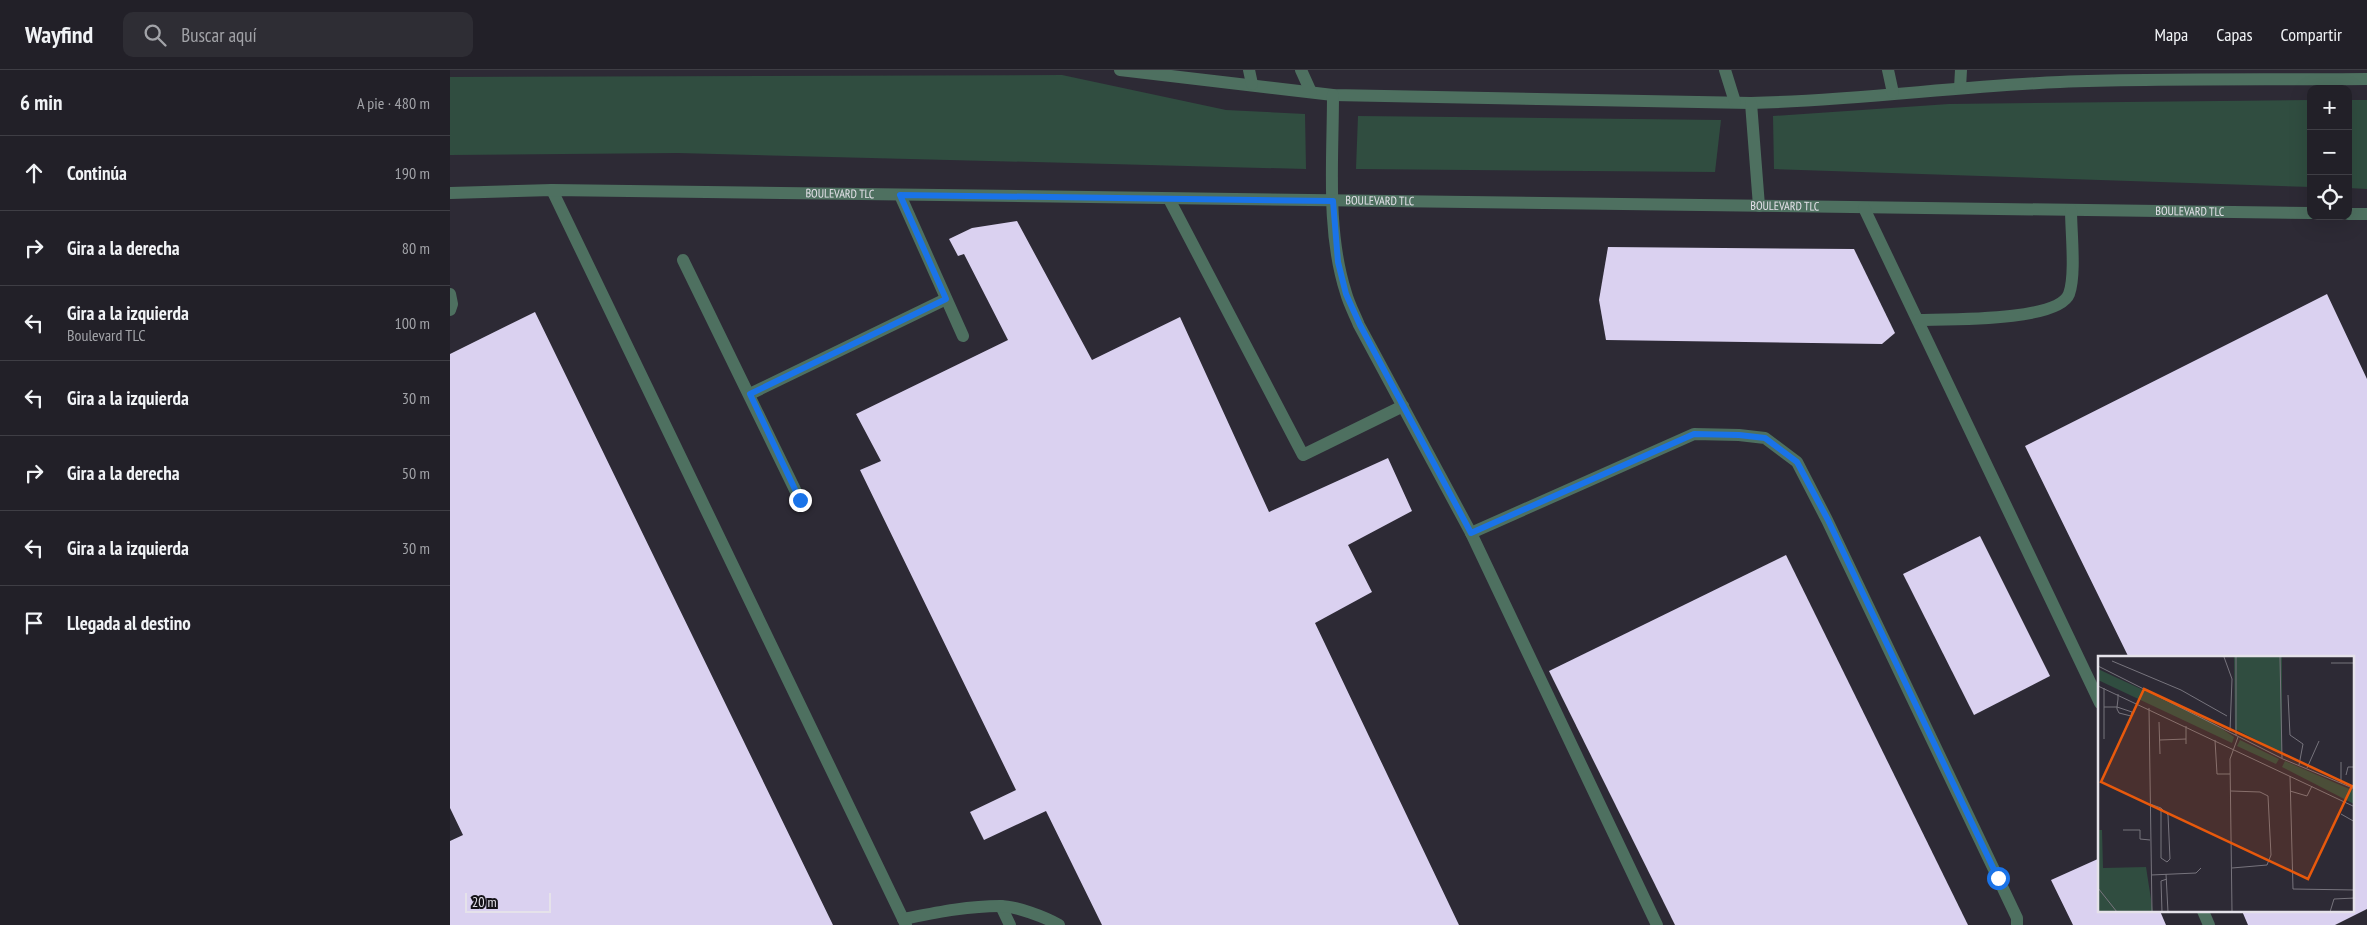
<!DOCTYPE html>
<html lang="es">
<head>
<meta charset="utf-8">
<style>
  :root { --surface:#222028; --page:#2e2d34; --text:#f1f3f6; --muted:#a2a3a8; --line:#3f3e45 }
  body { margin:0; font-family:"PT Sans Narrow",sans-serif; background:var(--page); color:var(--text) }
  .controls { position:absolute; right:15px; top:15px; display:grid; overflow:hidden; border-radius:10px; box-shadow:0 5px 20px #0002 }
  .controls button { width:45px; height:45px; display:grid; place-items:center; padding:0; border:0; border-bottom:1px solid var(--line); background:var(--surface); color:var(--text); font:25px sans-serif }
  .scale { position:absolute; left:15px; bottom:12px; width:86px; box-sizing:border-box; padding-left:5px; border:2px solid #e5e2ea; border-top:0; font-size:14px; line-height:18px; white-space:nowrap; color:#e5e2ea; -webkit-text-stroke:4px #151318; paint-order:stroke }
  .stop { position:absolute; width:15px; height:15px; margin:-11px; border:4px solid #1a73e8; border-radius:50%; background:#fff }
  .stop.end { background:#1a73e8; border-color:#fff; box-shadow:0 1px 5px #0008 }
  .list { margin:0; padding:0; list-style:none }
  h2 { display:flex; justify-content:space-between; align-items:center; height:65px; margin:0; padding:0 20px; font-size:21px }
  h2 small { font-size:16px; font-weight:400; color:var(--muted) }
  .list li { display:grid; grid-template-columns:32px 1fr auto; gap:15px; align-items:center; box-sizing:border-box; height:75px; padding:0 20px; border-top:1px solid var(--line) }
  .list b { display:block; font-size:19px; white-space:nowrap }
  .list p { margin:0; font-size:16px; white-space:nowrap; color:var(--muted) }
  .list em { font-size:16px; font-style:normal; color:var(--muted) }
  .icon { flex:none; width:28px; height:28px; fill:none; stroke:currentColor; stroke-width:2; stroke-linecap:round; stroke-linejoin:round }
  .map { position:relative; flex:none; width:1917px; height:855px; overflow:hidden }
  header { display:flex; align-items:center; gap:30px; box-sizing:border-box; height:70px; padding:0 25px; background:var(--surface); border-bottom:1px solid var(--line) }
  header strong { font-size:24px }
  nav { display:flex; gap:28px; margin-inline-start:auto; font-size:18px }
  .search { width:350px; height:45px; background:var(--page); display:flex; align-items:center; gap:12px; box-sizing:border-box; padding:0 18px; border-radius:10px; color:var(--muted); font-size:19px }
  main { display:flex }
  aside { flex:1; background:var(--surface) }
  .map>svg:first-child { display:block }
  .green { fill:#304d40 }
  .building { fill:#dad1f0 }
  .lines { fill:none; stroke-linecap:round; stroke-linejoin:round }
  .minor { stroke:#4e7060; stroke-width:12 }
  .route { stroke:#1a73e8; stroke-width:6 }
  .labels { text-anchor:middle; stroke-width:5; stroke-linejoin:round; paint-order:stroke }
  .street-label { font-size:12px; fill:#e5e2ea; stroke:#151318 }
  .inset-road { fill:none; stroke:#77747d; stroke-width:1 }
  .view { fill:#e8590c; fill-opacity:0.15; stroke:#e8590c; stroke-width:2.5 }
  .inset-edge { fill:none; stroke:#e5e2ea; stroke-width:2.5 }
</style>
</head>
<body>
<header>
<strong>Wayfind</strong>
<div class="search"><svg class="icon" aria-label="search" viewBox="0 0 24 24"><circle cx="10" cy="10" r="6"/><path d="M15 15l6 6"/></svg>Buscar aquí</div>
<nav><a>Mapa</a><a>Capas</a><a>Compartir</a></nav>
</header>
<main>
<aside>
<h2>6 min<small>A pie · 480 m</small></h2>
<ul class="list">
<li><svg class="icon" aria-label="ahead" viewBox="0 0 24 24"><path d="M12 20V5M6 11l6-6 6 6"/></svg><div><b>Continúa</b></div><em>190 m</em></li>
<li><svg class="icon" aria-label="right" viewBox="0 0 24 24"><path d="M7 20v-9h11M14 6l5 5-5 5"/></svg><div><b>Gira a la derecha</b></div><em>80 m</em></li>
<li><svg class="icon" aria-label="left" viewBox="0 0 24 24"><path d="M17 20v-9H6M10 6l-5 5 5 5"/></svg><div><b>Gira a la izquierda</b><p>Boulevard TLC</p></div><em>100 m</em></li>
<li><svg class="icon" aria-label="left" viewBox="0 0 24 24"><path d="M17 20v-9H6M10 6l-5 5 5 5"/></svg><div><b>Gira a la izquierda</b></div><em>30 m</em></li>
<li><svg class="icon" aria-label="right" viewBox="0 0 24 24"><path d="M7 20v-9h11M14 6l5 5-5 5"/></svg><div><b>Gira a la derecha</b></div><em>50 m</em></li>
<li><svg class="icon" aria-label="left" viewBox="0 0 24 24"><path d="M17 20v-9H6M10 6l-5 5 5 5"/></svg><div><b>Gira a la izquierda</b></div><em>30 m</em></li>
<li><svg class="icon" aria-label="arrive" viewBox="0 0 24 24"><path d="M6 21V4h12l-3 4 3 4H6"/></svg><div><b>Llegada al destino</b></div></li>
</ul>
</aside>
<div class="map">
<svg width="1917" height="855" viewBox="0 0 1917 855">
  <rect width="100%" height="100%" fill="#2d2a35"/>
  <g class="green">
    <polygon points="612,5 776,40 855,44 856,99 228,83 0,85 0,7"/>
    <polygon points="1861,30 1861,117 1324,99 1323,46 1499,34"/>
    <polygon points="1898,30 1917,30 1917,119 1898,118"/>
    <polygon points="908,46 1271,50 1265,102 906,99"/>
  </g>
  <g class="building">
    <polygon points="567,151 642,290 730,247 819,442 938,388 962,441 898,475 922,522 865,553 1009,855 652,855 596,741 534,770 520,742 566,720 410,400 431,391 406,344 558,270 514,184 508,186 499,169 522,158"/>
    <polygon points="1158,177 1404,179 1445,263 1432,274 1156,270 1149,230"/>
    <polygon points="1877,224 1917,309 1917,839 1885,855 1798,855 1792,841 1903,841 1903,588 1679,588 1575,376"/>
    <polygon points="85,242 383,855 0,855 0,771 13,765 0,738 0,284"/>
    <polygon points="1530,466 1600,606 1524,645 1453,504"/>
    <polygon points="1336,485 1518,855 1225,855 1099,601"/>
    <polygon points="1650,788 1650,841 1710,841 1716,855 1623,855 1601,810"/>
  </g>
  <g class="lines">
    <g class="minor">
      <path d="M670 0 883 25 1301 33C1404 31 1507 16 1610 12 1712 8 1815 10 1917 9"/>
      <polyline points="799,0 802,14"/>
      <polyline points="851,0 861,22"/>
      <polyline points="1275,0 1285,32"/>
      <polyline points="1438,0 1443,23"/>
      <polyline points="1510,18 1511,0"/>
      <path d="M883 25C883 90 876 161 896 223 899 234 905 245 909 255L1021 463 1207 855"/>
      <polyline points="1301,33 1309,136"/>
      <polyline points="102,120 456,855"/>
      <path id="s1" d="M0 123 102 120 1861 143"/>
      <polyline points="450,125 513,266"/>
      <polyline points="719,129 853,385 953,336"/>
      <polyline points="1414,138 1650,633"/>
      <polyline points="1898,144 1917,144"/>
      <polyline points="233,190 350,430"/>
      <polyline points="0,224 2,234 0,240"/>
      <path d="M1468 250C1495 249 1608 252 1619 224 1626 205 1621 162 1621 140"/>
      <polyline points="300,324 496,229"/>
      <polyline points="1021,463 1244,364 1289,365 1315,368 1347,392 1377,450 1548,808 1567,848 1567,855"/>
      <polyline points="551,836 560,855"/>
      <polyline points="1753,841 1759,855"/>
      <path d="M453 849C484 843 517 836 550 836 566 836 595 847 609 855"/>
    </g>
  </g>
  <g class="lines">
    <polyline class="route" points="350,430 300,324 496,229 450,125 883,131 888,192 896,224 910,255 1021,463 1244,364 1289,365 1315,368 1347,392 1378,450 1548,808"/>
  </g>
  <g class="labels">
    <g class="street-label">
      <text dy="4" stroke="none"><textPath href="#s1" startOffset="390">BOULEVARD TLC</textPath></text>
      <text dy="4" stroke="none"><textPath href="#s1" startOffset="930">BOULEVARD TLC</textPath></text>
      <text dy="4" stroke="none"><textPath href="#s1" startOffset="1335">BOULEVARD TLC</textPath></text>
      <text dy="4" stroke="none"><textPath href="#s1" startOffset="1740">BOULEVARD TLC</textPath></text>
    </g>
  </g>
  <g transform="translate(1648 586)">
    <rect width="256" height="256" fill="#2d2a35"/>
    <path d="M136 1H184V97L137 73ZM0 13 112 65 136 81 134 87 0 24ZM142 84 181 103 178 108 139 90ZM187 105 256 135V148L184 111ZM0 174H4L5 212 48 211 55 256H0Z" fill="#304d40"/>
    <path class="inset-road" d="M126 1 134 23 132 75M138 1V79M182 1 184 102M14 5 83 34 129 60M233 7H257M0 10 185 103 257 133M0 30 257 151M190 39 192 79 205 88 201 109M6 51H19L34 56 33 60 21 57 19 53V51L20 43V38M51 52 54 256M61 66 62 98M6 83V32M62 84 88 83M117 84 119 118H132M88 88V70M209 112 221 85M248 119 250 111H257M192 120 195 233 257 234M243 127V106M133 135 162 136 170 140 173 199 169 209 134 212M192 135 209 140 214 130M52 148 63 152 70 159 72 203 69 206 63 202V152M243 158 257 166M25 174H42V183L52 184M68 218 70 256M53 219 98 217 103 212M0 232 19 256M64 256 63 225 69 223M134 256 132 103 140 81M232 256 236 243 257 242"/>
    <path class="view" d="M46 33 254 130 210 223 3 126Z"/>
    <rect width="256" height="256" class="inset-edge"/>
  </g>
</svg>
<div class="controls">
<button>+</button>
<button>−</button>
<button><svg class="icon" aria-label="locate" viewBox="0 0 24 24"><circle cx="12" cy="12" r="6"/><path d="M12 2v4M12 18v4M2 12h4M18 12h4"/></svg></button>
</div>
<div class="scale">20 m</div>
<div class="stop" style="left:1548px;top:808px"></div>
<div class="stop end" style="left:350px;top:430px"></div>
</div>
</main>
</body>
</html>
